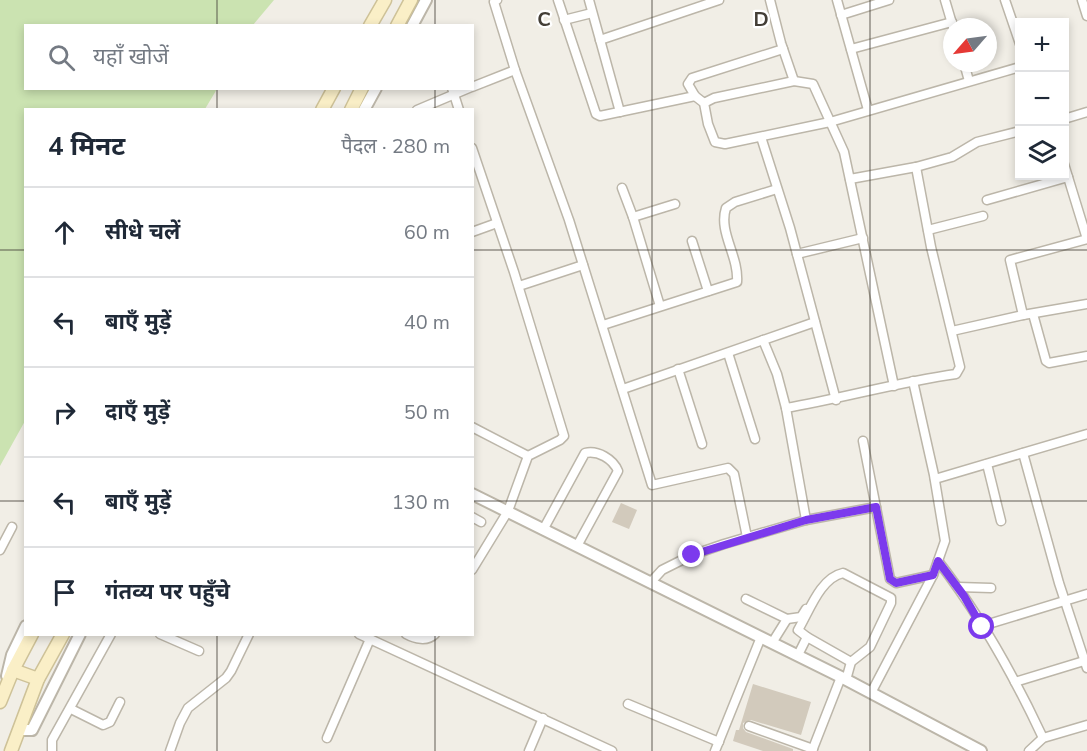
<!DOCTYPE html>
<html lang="hi">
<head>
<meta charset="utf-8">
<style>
  :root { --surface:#fff; --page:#f2f2f3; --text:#1f2937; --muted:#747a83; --line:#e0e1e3 }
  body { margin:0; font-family:"Nunito Sans","Noto Sans Devanagari",sans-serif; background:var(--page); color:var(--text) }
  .controls { position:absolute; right:18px; top:18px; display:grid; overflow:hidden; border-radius:0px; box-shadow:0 3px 9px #0003 }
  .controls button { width:54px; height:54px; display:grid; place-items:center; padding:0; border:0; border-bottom:2px solid var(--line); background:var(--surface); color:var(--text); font:30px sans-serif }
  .compass { position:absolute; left:943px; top:18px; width:54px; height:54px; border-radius:50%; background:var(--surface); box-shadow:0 3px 9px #0003; rotate:242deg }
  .stop { position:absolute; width:18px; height:18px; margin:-14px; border:4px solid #7c3aed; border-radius:50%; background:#fff }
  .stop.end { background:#7c3aed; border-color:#fff; box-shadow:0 2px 6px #0008 }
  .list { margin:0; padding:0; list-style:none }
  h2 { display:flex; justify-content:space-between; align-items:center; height:78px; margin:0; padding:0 24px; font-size:26px }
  h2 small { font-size:20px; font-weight:400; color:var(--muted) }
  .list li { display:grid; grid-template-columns:39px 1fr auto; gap:18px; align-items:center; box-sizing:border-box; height:90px; padding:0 24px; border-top:2px solid var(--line) }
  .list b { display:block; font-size:22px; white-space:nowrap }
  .list em { font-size:20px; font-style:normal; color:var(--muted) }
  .icon { flex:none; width:33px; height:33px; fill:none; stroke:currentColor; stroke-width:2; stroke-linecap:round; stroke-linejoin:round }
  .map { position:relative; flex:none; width:1087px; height:751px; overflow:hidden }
  .search { position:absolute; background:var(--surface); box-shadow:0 3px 9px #0003; left:24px; top:24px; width:450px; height:66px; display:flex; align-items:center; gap:15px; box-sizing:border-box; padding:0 21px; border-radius:0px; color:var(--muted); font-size:22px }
  .panel { position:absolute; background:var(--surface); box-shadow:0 3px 9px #0003; left:24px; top:108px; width:450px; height:528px; border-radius:0px }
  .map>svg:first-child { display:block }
  .green { fill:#cbe3b1 }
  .building { fill:#d2cabc }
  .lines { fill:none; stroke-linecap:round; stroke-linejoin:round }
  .minor-casing { stroke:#bcb6a9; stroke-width:11 }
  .tertiary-casing { stroke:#bcb6a9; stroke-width:14 }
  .secondary-casing { stroke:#cec298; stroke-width:15 }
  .minor { stroke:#fff; stroke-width:8 }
  .tertiary { stroke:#fff; stroke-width:10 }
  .secondary { stroke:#faefc7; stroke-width:12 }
  .route { stroke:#7c3aed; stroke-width:8 }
  .grid { fill:none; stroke:#433e36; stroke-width:1.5; stroke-opacity:0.55 }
  .grid-label { font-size:20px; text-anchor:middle; font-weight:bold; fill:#433e36; stroke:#fff; stroke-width:4.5; stroke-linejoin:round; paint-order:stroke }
</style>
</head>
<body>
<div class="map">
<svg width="1087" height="751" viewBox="0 0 1087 751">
  <rect width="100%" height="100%" fill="#f1eee6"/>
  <polygon class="green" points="0,0 274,0 253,25 26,26 26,88 217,89 205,109 26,110 25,421 0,466"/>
  <g class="building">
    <polygon points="621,503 637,510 629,529 612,522"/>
    <polygon points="753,684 811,702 801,735 751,720 743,723 743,728 746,732 793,749 793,751 763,751 733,741 736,730 739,730"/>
  </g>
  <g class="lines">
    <defs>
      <g id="minor">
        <polyline points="497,0 494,2 515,70 569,220 652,485 728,468 734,474 747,537"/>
        <polyline points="558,0 596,114 600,116 695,96"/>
        <polyline points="589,0 620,112"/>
        <polyline points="770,0 781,43 794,81"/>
        <polyline points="837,0 868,110"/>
        <polyline points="945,0 953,27"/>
        <polyline points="1005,0 1020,44"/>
        <polyline points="1082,0 1087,16"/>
        <polyline points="841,15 889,0"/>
        <polyline points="564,20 592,13"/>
        <polyline points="600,40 719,0"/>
        <polyline points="783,49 692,78 688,84 695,96 704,103 708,124 715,142 725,144 830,122 1020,67"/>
        <polyline points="851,49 952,22"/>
        <polyline points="964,63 969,81"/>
        <polyline points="472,87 515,70"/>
        <polyline points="452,88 459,110"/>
        <polyline points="704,103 714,98 794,81 813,84 844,152 894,386"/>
        <polyline points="417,110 469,88"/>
        <polyline points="1064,119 1087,112"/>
        <polyline points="761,137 790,228 836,400"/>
        <polyline points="472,148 514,272 564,436 560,440 528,456 508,511 472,570"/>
        <polyline points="1064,164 1087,239"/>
        <polyline points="916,167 952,157 977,142 1020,131"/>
        <polyline points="622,188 633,217"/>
        <polyline points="987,200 1068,177"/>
        <polyline points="928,230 983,216"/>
        <polyline points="472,232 497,223"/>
        <polyline points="692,241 708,291"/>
        <polyline points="797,254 863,238"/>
        <polyline points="519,286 583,265"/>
        <polyline points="660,306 633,217 675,204"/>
        <polyline points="1033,314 1046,361 1049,363 1087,356"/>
        <polyline points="1023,315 1010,260 1087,239"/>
        <path d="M603 325 737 282C739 256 718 232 726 208L735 202 777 189"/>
        <polyline points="952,331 1023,315 1087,304"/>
        <polyline points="763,340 777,374 786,408 806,520"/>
        <polyline points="728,353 755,439"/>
        <polyline points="678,369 702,444"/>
        <polyline points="623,389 815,322"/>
        <path d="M786 408C843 398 899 382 956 374L960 367 931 247 916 167 850 179"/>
        <polyline points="472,427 528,456"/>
        <polyline points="863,441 890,579 896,583 933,575"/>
        <polyline points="1023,453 1059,583 1087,668"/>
        <polyline points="987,464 1001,521"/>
        <polyline points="935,479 1087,434"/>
        <polyline points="472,517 481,522"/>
        <path d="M543 530 585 453C598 450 613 459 618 471L577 546"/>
        <polyline points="0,550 12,527"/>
        <path d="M938 561C980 615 1014 676 1043 738"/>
        <polyline points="651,582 662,570 692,555 724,544 806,520 876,507"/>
        <polyline points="958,587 991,588"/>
        <polyline points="746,599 787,619 772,643"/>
        <polyline points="787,619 801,617 806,609"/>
        <polyline points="982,626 1087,594"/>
        <polyline points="160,634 199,651"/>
        <polyline points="359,634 612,751"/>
        <path d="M406 634C415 639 427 642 435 634"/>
        <path d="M807 637 798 630C809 612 820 578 843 573L891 598V603L870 647 851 662 846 680"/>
        <polyline points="798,655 807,637 851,662"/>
        <polyline points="1015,682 1084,661"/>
        <polyline points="871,693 933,575 945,541 934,475 913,381"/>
        <polyline points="628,704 719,742"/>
        <polyline points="71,709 103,725 110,722 120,702"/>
        <polyline points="749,726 813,749"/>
        <polyline points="327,738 370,639"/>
        <polyline points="52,751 52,740 111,634"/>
        <polyline points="170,751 180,723 188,708 226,678 231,671 249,634"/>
        <polyline points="529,751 543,718"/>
        <polyline points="715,751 761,637"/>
        <polyline points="812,751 841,677"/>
        <polyline points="1029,751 1043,738 1087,725"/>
      </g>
      <g id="tertiary">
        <polyline points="412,26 426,0"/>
        <polyline points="364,110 376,88"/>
        <polyline points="472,494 841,677 981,751"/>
        <polyline points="7,676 12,655 26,626"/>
        <polyline points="19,730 32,730 80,634"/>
      </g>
      <g id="secondary">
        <polyline points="370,26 385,0"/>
        <polyline points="397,26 411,0"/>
        <polyline points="322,110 334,88"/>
        <polyline points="351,110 362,88"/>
        <polyline points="13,670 38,679"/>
        <polyline points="0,702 13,670 32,634"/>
        <polyline points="11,751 38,679 63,634"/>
      </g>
    </defs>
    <use href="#minor" class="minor-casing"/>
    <use href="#tertiary" class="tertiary-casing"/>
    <use href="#secondary" class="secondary-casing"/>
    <use href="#minor" class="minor"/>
    <use href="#tertiary" class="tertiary"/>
    <use href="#secondary" class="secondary"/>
  </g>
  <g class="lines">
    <polyline class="route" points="692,555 806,520 876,507 890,579 896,583 933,575 938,561 964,596 982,627"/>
  </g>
  <path class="grid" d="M217 0V26M435 0V26M652 0V751M870 0V751M217 88V110M435 88V110M0 250H26M472 250H1087M0 501H26M472 501H1087M217 634V751M435 634V751"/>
  <g class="grid-label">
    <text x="544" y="26">C</text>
    <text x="761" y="26">D</text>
  </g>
</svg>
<div class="controls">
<button>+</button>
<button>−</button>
<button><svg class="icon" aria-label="layers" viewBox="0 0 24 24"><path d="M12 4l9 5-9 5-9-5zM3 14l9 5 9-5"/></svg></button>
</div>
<svg class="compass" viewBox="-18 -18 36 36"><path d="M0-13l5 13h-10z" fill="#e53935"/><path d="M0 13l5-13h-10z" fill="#747a83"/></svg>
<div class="stop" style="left:982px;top:627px"></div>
<div class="stop end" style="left:692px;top:555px"></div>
<div class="search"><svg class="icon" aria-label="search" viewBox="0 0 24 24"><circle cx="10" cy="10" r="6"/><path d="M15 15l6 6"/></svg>यहाँ खोजें</div>
<section class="panel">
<h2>4 मिनट<small>पैदल · 280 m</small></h2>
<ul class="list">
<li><svg class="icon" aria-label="ahead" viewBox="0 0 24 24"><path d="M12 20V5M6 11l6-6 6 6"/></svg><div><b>सीधे चलें</b></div><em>60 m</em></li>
<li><svg class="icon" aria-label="left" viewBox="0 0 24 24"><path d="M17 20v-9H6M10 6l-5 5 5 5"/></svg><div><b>बाएँ मुड़ें</b></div><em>40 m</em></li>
<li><svg class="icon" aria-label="right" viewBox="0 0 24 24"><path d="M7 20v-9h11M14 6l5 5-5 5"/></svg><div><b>दाएँ मुड़ें</b></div><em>50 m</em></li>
<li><svg class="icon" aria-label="left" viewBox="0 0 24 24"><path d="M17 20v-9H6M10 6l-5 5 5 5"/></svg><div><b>बाएँ मुड़ें</b></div><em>130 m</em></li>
<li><svg class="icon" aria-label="arrive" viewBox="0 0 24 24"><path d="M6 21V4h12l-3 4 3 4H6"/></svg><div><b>गंतव्य पर पहुँचे</b></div></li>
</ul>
</section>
</div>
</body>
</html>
